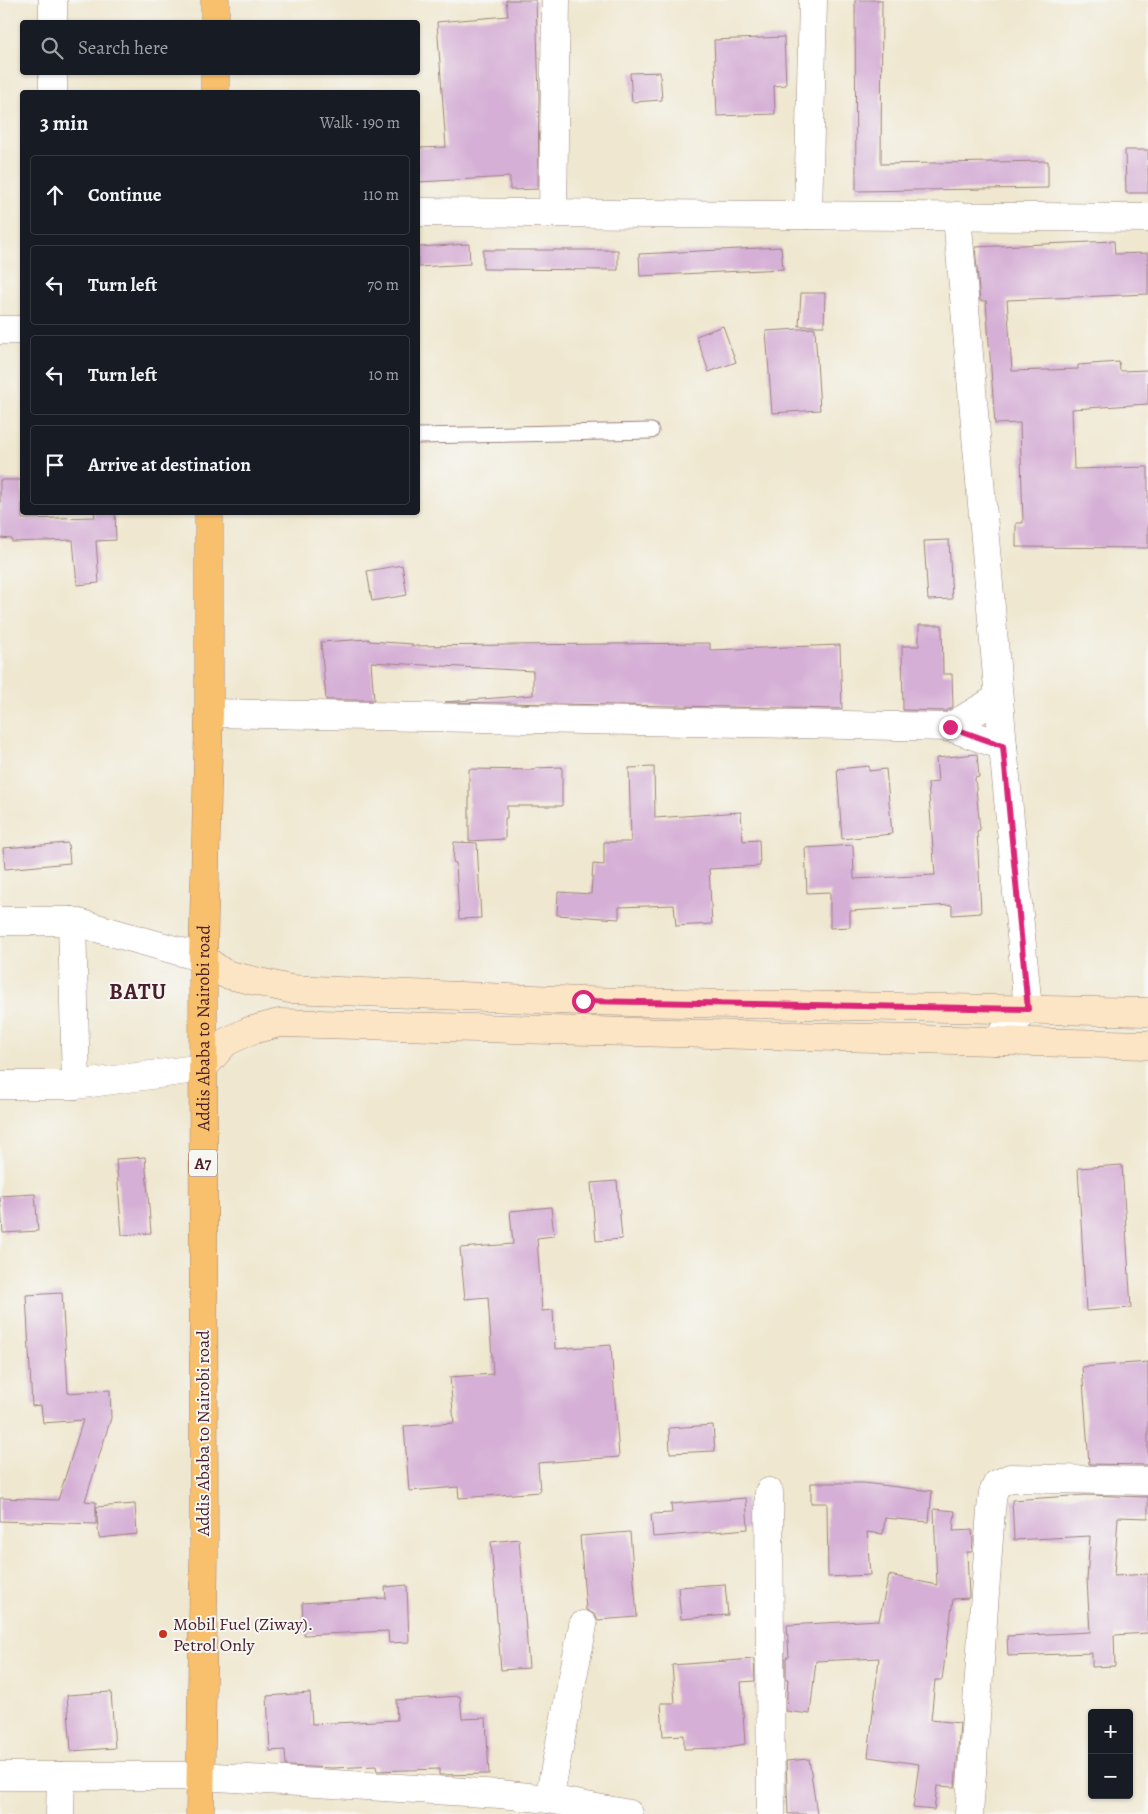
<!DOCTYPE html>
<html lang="en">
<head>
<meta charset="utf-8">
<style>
  :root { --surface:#171b24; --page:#20242c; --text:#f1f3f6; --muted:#9ea1a6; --line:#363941 }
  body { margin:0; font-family:Alegreya,serif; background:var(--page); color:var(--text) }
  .controls { position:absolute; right:15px; bottom:15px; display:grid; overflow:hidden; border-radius:5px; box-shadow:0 1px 4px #0004 }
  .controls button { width:45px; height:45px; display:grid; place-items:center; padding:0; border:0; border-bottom:1px solid var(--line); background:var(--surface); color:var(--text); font:25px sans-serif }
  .stop { position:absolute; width:15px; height:15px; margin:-11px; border:4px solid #db2777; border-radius:50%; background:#fff }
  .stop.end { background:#db2777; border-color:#fff; box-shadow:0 1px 5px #0008 }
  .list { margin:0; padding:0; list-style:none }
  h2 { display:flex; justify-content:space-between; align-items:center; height:65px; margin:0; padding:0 20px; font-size:21px }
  h2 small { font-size:16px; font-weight:400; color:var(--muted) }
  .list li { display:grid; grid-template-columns:32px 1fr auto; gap:15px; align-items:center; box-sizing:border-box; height:80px; margin:0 10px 10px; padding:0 10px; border:1px solid var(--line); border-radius:5px }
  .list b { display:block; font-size:19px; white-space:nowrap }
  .list em { font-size:16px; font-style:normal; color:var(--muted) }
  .icon { flex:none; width:28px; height:28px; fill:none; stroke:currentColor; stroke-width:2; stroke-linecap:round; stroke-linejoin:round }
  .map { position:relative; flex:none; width:1148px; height:1814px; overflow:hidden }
  .search { position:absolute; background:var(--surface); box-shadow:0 1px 4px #0004; left:20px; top:20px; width:400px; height:55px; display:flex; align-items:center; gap:12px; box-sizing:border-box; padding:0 18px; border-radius:5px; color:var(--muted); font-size:19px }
  .panel { position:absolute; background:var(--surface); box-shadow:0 1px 4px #0004; left:20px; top:90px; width:400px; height:425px; border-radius:5px }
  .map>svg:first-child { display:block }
  .building { fill:#d5afd6 }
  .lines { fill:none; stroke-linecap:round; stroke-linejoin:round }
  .service-casing { stroke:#9c837d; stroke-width:17 }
  .minor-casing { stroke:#9c837d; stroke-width:29 }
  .tertiary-casing { stroke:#9c837d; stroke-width:29 }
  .secondary-casing { stroke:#9c837d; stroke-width:29 }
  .trunk-casing { stroke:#9c837d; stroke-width:29 }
  .service { stroke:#fff; stroke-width:15 }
  .minor { stroke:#fff; stroke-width:28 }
  .tertiary { stroke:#fff; stroke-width:28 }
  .secondary { stroke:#fce5c4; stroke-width:28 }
  .trunk { stroke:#f8bf6c; stroke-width:28 }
  .route { stroke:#db2777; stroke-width:6 }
  .poi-dot { fill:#c8321e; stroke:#f6f6f2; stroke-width:2 }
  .labels { text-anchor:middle; stroke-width:4; stroke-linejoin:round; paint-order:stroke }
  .shield { fill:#f6f6f2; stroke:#7e6067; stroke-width:1 }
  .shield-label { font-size:16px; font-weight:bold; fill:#4a1f2b }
  .street-label { font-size:18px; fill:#4a1f2b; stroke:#f6f6f2 }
  .poi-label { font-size:18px; fill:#4a1f2b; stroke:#f6f6f2; text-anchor:start }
  .district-label { font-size:22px; font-weight:bold; letter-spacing:1px; fill:#4a1f2b; stroke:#f6f6f2 }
</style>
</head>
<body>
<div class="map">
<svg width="1148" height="1814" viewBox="0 0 1148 1814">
  <rect width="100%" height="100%" fill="#f6f6f2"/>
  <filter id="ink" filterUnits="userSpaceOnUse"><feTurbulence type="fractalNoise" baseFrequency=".02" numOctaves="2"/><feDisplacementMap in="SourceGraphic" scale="10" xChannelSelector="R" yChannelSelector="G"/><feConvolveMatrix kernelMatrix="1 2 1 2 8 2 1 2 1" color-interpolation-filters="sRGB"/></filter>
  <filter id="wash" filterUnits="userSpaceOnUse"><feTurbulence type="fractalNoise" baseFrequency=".0096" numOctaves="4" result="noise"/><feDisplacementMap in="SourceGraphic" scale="20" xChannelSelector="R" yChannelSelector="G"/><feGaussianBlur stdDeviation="1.12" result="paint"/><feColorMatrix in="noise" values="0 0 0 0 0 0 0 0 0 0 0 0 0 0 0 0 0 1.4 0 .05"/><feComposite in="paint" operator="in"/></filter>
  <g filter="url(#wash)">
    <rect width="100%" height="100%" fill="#efe7cf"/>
    <g id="blocks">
      <g class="building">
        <polygon points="506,0 536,0 539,95 538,189 510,190 510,177 418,182 418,148 446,147 437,22 508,16"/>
        <polygon points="855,0 882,0 881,164 1048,161 1048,188 856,191"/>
        <polygon points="784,37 786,85 774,86 775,114 717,116 714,40"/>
        <polygon points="660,72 662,100 632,102 630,73"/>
        <polygon points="1125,150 1148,150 1148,193 1126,193"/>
        <polygon points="1114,241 1115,254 1148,253 1148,294 1007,300 1012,371 1078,369 1078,365 1119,362 1120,371 1148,370 1148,404 1072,409 1074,469 1148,467 1148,548 1016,547 1016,523 1023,523 1020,423 995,424 986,301 980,301 975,247"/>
        <polygon points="469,244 470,264 418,267 418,247"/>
        <polygon points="781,247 783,269 640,276 639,254"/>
        <polygon points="483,250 618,250 618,270 483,269"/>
        <polygon points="801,293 825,293 824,326 799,326"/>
        <polygon points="723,326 736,362 709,372 696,336"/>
        <polygon points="815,328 820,410 772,413 766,331"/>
        <polygon points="0,480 22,480 22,519 95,517 94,512 115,512 116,540 96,541 99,583 77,585 73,540 12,542 12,539 0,538"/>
        <polygon points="949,540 952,599 928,600 924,541"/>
        <polygon points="402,565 407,595 372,601 367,571"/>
        <polygon points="919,625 942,625 943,674 952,674 953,707 946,711 903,710 902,646 919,646"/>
        <polygon points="369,639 369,641 412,644 412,646 710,643 710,650 840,645 842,709 445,702 533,695 533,671 371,662 374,700 326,700 321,642"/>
        <polygon points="977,754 979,777 975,778 980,830 977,831 981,913 952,915 952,905 850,911 850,927 830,928 830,892 807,893 805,848 853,845 854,879 935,875 928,783 938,782 936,758"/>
        <polygon points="869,766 869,771 886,769 892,834 842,839 837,769"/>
        <polygon points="562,767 562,806 507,806 507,818 505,818 505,839 469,841 469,769 535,770 535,768"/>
        <polygon points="654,767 655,818 741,812 743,841 759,840 760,866 709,869 712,924 676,926 674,905 619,907 619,919 557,915 558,892 591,894 593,864 604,865 604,842 631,842 629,768"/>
        <polygon points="454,842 477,843 481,918 459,919 456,863 453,862"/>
        <polygon points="68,843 70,863 5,869 3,848"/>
        <polygon points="145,1157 151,1233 122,1235 116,1159"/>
        <polygon points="1122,1165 1131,1308 1086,1311 1078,1168"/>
        <polygon points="617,1181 622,1239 596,1241 591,1183"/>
        <polygon points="35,1194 38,1231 3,1233 0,1196"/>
        <polygon points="551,1207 554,1236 537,1238 542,1311 553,1310 555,1349 611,1345 619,1457 538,1463 540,1492 459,1498 458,1487 409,1491 404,1426 454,1423 450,1377 493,1374 488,1297 465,1299 460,1248 513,1244 510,1211"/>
        <polygon points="62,1293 68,1393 110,1390 111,1418 85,1501 96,1502 96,1524 0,1521 0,1498 58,1500 83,1420 43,1423 41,1405 32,1406 26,1295"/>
        <polygon points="1148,1362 1148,1465 1089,1464 1082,1367"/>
        <polygon points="713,1425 715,1451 670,1453 669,1428"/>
        <polygon points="811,1483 863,1483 932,1491 929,1522 885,1518 883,1534 867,1532 870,1575 828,1577 827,1503 811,1503"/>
        <polygon points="1085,1495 1148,1497 1148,1518 1118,1517 1114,1576 1148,1574 1148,1633 1114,1635 1115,1666 1092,1667 1092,1653 1008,1656 1007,1636 1090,1632 1087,1580 1090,1536 1014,1540 1012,1500"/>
        <polygon points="746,1498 748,1529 653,1537 651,1514 672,1513 671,1504"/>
        <polygon points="135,1504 137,1534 99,1538 96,1507"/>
        <polygon points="934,1509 955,1511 953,1531 972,1530 973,1542 972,1552 967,1552 969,1598 953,1599 942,1680 935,1680 931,1720 960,1723 955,1787 937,1786 934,1810 913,1808 919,1764 868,1757 879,1658 816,1661 810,1714 786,1711 788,1679 786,1679 786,1657 789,1657 787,1625 879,1620 889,1575 937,1585"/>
        <polygon points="630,1532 637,1617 598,1620 594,1614 586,1610 580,1536"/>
        <polygon points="519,1539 529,1668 501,1670 491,1542"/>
        <polygon points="725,1584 728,1615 681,1619 678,1587"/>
        <polygon points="407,1585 409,1642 389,1643 388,1631 304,1635 302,1603 386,1598 385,1587"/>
        <polygon points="754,1659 755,1681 741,1682 745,1744 722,1748 684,1749 684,1735 663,1736 661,1703 675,1703 672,1665"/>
        <polygon points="111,1692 115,1748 71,1751 67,1695"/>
        <polygon points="310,1693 312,1724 397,1720 396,1700 460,1696 462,1719 486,1718 489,1774 439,1775 439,1769 377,1771 376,1766 333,1768 286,1766 285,1750 270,1751 267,1696"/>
        <polygon points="809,1759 817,1814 788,1814 786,1761"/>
      </g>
    </g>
  </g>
  <g filter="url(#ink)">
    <use href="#blocks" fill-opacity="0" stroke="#9c837d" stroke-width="1"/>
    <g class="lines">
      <defs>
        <polyline id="service" points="418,436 651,431"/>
        <g id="minor">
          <polyline points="53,22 53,0"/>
          <polyline points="53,92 53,72"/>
          <polyline points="418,212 1148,218"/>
          <polyline points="553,212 556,0"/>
          <polyline points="808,215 813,0"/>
          <polyline points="957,216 1003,746 1028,1009 995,1041"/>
          <polyline points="0,330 22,330"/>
          <polyline points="209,713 950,727 1003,746"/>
          <polyline points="950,727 998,698"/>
          <polyline points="72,921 76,1085"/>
          <polyline points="769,1492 771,1814"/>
          <polyline points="0,1776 200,1776 500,1794 549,1799 629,1814"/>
          <polyline points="549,1799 583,1625"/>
          <polyline points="60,1814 61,1776"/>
          <polyline points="969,1814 991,1510 993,1493 997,1484 1010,1478 1148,1481"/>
        </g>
        <g id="tertiary">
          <polyline points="0,921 72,921 203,958"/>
          <polyline points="0,1085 76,1085 203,1068"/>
        </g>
        <g id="secondary">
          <polyline points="203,958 225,974 290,989 583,1001 1148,1012"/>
          <polyline points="203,1068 226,1042 249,1031 279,1023 1148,1045"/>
        </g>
        <g id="trunk">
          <polyline points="215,22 215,0"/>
          <polyline points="215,92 215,72"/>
          <path id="s1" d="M200 1814 204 1557 203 958 209 713V512"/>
        </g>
      </defs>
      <use href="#service" class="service-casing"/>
      <use href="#minor" class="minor-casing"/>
      <use href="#tertiary" class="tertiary-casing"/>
      <use href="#secondary" class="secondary-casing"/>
      <use href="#trunk" class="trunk-casing"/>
      <use href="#service" class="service"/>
      <use href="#minor" class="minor"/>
      <use href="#tertiary" class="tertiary"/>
      <use href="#secondary" class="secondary"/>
      <use href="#trunk" class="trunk"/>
    </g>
  </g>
  <g class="lines" filter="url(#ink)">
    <polyline class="route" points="583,1001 1028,1009 1003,746 950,727"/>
  </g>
  <circle class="poi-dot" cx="163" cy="1634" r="5"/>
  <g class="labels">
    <rect class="shield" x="189" y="1149.5" width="28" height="27" rx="4"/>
    <g class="shield-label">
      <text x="203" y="1169">A7</text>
    </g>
    <g class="street-label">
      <text dy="6" stroke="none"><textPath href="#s1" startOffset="786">Addis Ababa to Nairobi road</textPath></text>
      <text transform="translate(203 1433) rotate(-90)" y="6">Addis Ababa to Nairobi road</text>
    </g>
    <g class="poi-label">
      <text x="173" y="1630">Mobil Fuel (Ziway).<tspan x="173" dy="21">Petrol Only</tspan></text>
    </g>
    <g class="district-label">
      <text x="138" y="999">BATU</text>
    </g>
  </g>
</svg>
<div class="controls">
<button>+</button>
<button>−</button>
</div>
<div class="stop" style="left:583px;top:1001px"></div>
<div class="stop end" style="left:950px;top:727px"></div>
<div class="search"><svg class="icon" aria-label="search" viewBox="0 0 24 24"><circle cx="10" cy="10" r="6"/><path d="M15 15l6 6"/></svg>Search here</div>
<section class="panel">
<h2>3 min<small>Walk · 190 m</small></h2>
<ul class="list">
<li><svg class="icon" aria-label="ahead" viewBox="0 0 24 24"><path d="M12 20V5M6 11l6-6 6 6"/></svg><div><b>Continue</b></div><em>110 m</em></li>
<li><svg class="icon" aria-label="left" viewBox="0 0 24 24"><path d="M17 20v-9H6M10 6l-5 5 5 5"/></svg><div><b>Turn left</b></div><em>70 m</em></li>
<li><svg class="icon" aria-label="left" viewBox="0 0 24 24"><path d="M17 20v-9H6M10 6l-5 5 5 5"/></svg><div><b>Turn left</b></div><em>10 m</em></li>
<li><svg class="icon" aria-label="arrive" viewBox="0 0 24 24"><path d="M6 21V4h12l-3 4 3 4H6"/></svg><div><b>Arrive at destination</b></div></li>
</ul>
</section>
</div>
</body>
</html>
